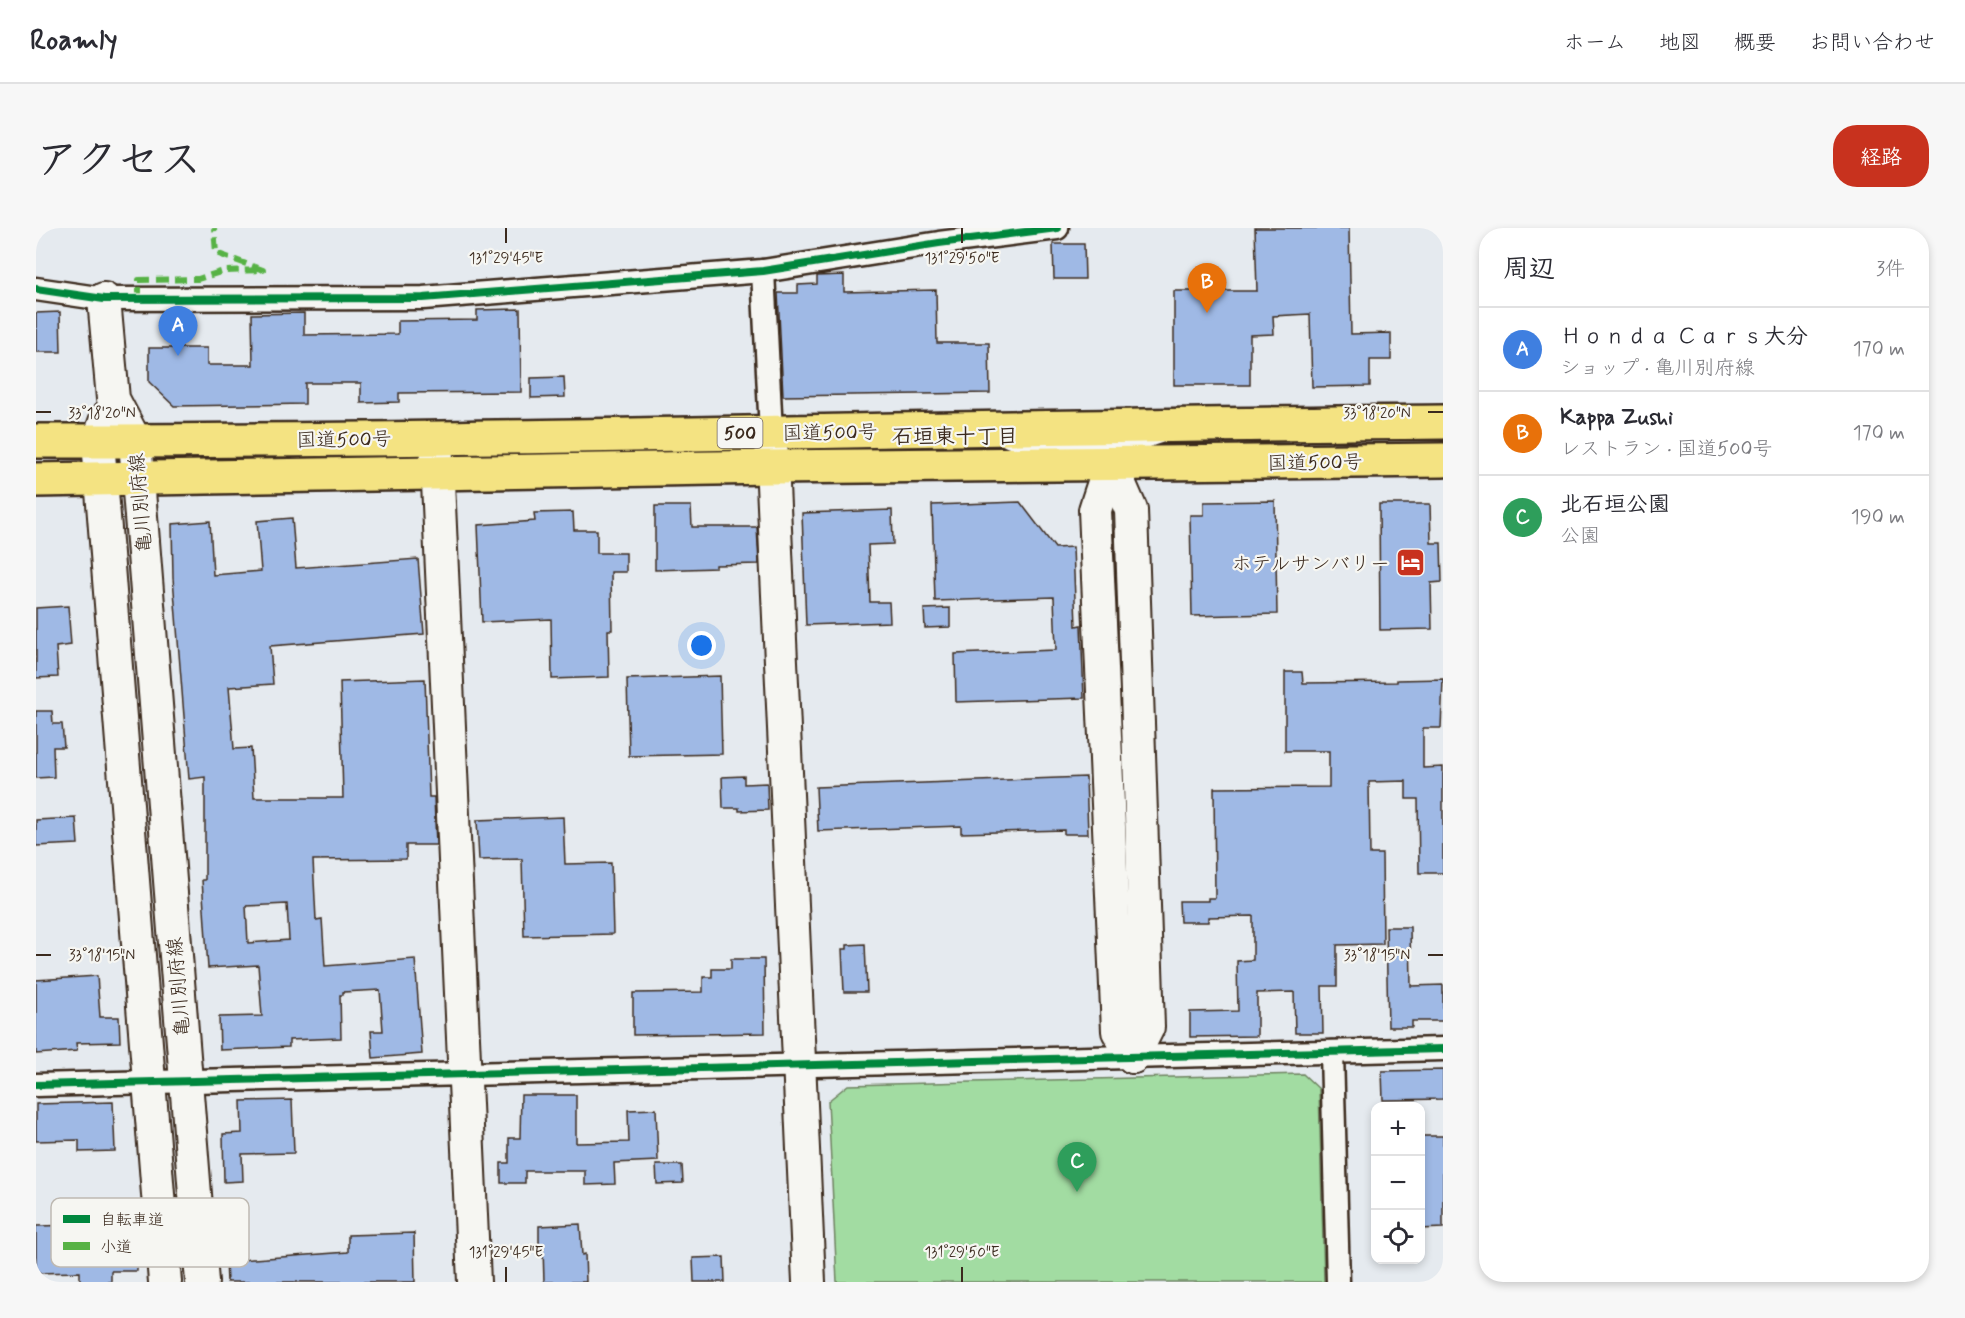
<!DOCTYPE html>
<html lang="ja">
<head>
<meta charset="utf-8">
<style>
  :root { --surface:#fff; --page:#f7f7f7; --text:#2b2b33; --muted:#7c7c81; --line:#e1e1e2; --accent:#c8321e }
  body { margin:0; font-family:Mynerve,"Klee One",sans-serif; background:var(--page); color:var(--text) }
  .controls { position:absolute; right:18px; bottom:18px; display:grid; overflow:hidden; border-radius:12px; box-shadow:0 3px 9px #0003 }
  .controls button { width:54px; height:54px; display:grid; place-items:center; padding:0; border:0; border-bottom:2px solid var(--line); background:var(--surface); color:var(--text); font:30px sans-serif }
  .you { position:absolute; left:666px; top:418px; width:21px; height:21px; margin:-15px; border:4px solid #fff; border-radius:50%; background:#1a73e8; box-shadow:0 0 0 9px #1a73e833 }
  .badge { display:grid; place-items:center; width:39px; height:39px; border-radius:50%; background:var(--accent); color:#fff; font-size:20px; font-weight:700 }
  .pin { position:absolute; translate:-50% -50px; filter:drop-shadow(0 2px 3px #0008) }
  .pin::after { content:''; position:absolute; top:32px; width:21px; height:18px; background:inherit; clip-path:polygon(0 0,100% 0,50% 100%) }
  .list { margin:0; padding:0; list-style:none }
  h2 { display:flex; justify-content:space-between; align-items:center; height:78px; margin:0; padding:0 24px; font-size:26px }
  h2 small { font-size:20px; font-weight:400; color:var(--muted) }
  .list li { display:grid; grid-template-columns:39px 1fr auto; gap:18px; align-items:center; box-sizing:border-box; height:84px; padding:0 24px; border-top:2px solid var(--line) }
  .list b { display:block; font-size:22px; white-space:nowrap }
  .list p { margin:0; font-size:20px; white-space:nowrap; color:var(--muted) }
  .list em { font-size:20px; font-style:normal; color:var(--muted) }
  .icon { flex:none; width:33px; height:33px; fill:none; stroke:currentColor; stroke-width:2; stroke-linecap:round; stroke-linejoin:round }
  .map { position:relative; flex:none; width:1407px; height:1054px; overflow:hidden; border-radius:24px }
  header { display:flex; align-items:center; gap:36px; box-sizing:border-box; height:84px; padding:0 30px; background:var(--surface); border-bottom:2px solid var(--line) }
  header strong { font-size:28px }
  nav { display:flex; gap:33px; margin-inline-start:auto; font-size:21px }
  .intro { display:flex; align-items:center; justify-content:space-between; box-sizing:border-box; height:144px; padding:0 36px }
  h1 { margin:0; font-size:42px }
  .button { padding:15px 27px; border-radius:24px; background:var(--accent); color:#fff; font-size:21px; font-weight:700 }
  main { display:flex; gap:36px; padding:0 36px }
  aside { flex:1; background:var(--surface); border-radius:24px; box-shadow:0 3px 9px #0003 }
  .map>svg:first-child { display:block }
  .green { fill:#a2dca2; stroke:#6e8360; stroke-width:1.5 }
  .building { fill:#9fb9e5; stroke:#3b2a1e; stroke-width:1.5; fill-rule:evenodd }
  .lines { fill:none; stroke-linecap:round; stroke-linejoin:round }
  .street-casing { stroke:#3b2a1e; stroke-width:27 }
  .secondary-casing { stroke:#3b2a1e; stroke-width:36 }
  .highway-casing { stroke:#3b2a1e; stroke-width:38 }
  .street { stroke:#f6f6f2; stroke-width:22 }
  .secondary { stroke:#f6f6f2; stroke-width:32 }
  .highway { stroke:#f4e382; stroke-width:33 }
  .quiet { stroke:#57b245; stroke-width:6; stroke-dasharray:12 6; stroke-linecap:butt }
  .cycleway-casing { stroke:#f6f6f2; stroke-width:11 }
  .cycleway { stroke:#00873e; stroke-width:8 }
  .ticks { fill:none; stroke:#3b2a1e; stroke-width:2 }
  .labels { text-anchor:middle; stroke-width:4.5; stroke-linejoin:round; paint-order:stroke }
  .shield { fill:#f6f6f2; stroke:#73675e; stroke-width:1.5 }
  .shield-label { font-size:18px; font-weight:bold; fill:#3b2a1e }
  .street-label { font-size:20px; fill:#3b2a1e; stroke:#f6f6f2 }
  .poi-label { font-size:20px; fill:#3b2a1e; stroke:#f6f6f2; text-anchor:end }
  .neighbourhood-label { font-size:21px; font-weight:bold; fill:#3b2a1e; stroke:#f6f6f2 }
  .key { fill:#f6f6f2; stroke:#beb9b2; stroke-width:1.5 }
  .key-label { font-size:16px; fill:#3b2a1e }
  .ticks-label { font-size:15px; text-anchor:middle; fill:#3b2a1e; stroke:#f6f6f2; stroke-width:4.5; stroke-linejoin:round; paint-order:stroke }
</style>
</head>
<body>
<header>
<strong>Roamly</strong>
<nav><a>ホーム</a><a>地図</a><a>概要</a><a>お問い合わせ</a></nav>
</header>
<div class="intro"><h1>アクセス</h1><a class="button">経路</a></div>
<main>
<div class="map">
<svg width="1407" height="1054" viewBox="0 0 1407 1054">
  <rect width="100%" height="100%" fill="#e5eaef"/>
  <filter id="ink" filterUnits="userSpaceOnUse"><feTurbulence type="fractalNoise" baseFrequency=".0167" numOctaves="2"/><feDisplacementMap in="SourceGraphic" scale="12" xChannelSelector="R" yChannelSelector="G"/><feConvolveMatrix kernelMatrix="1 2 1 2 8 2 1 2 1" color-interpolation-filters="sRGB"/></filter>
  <g filter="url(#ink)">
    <polygon class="green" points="1267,846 1283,861 1288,1054 801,1054 792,873 812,857"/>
    <g class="building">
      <polygon points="1219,0 1313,0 1315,106 1355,105 1355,132 1334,132 1334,158 1276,159 1274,86 1237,88 1238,106 1214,107 1214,157 1138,157 1138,63 1221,63"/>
      <polygon points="1017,16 1048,16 1049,51 1018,51"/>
      <polygon points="808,47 808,64 900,62 901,115 953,115 954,165 747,168 742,65 762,65 762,57 781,56 781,48"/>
      <polygon points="484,81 485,164 363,165 363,174 325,175 325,155 269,155 269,176 138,178 113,154 113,120 171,120 171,137 217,137 216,86 268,85 268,107 362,106 362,93 441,92 441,82"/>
      <polygon points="24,84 25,124 0,124 0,85"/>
      <polygon points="528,149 529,169 495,170 495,150"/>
      <polygon points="1239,273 1241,386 1156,388 1154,287 1168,287 1168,274"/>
      <polygon points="984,274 1019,320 1037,319 1040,398 1045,397 1048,470 920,474 919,426 1020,422 1018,369 899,373 896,277"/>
      <polygon points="1343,276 1394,276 1395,315 1405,315 1406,354 1395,355 1396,401 1344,402"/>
      <polygon points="619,278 655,278 656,299 721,299 723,336 680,337 680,340 619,342"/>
      <polygon points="856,282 857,316 832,317 834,374 853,374 854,394 770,397 766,285"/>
      <polygon points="537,284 538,302 561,302 561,325 590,325 590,344 575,344 576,402 572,402 573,449 516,451 515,391 446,394 442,297 499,293 498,285"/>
      <path d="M256 290 260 340 382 331 388 406 234 418 237 456 193 459 198 521 215 520 218 570H307L304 454 389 451 393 569H398L400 617H370V631L277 632 280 692 286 691 289 738 379 731 386 826 337 830 335 803H347L344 762 307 764V767H304L305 810 253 812V819L184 822 183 789 226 788 222 737 172 740 166 652H169V549L153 551 137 350 136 296 174 293 177 347 225 343 221 293ZM251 676 253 712 212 715 210 678Z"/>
      <polygon points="32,378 35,417 20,419 22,449 0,450 0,380"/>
      <polygon points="914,380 914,399 889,400 888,381"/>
      <polygon points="1249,444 1266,444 1267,455 1361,454 1361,452 1407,451 1405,500 1387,500 1387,540 1407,539 1407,645 1383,645 1382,571 1370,571 1370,553 1333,554 1334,626 1346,626 1347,716 1301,717 1301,758 1286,758 1287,805 1259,805 1258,764 1221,765 1221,808 1154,809 1154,784 1202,783 1201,733 1217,732 1217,688 1172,689 1172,694 1144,694 1143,673 1172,673 1172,670 1179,670 1178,560 1293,559 1293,523 1249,523"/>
      <polygon points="684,448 686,526 593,528 591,451"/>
      <polygon points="0,483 16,483 17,496 26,496 28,519 17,519 18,549 0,550"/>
      <polygon points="708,548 708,556 731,555 732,582 703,583 703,580 687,580 686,549"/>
      <polygon points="1050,549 1052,606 1028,606 1028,602 925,605 925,598 782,603 780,559"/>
      <polygon points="527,589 529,636 575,635 577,706 488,708 486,631 443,632 441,592"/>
      <polygon points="40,590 42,616 0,618 0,592"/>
      <polygon points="1350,699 1374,699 1375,758 1407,757 1407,793 1376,793 1376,799 1352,799"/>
      <polygon points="829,716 831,764 808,764 806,721 811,721 811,717"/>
      <polygon points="695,731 728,731 729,805 597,807 597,765 667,764 667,749 676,749 676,741 695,741"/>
      <polygon points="61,748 64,789 83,789 84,814 40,815 41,823 0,826 0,752"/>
      <polygon points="1407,842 1407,871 1347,872 1346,843"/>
      <polygon points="485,867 540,867 540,915 593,914 592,882 620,881 622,933 578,935 579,956 549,957 549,943 489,943 489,955 465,955 465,935 473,935 473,910 484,910"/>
      <polygon points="256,872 258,925 206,926 207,953 188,954 187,906 206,905 205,873"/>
      <polygon points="77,874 79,923 43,924 43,912 0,913 0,876"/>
      <polygon points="1384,908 1407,908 1407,1000 1384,1001"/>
      <polygon points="620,937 646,937 647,955 621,956"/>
      <polygon points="100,996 101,1043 75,1043 75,1054 44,1054 44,1044 0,1045 0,998"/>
      <polygon points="544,996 546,1027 549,1026 550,1054 508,1054 507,1020 503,1021 503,998"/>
      <polygon points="378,1005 379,1054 191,1054 190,1033 312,1024 312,1007"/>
      <polygon points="688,1029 689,1054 658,1054 657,1030"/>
    </g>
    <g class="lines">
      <defs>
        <g id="street">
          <polyline points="727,43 735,205"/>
          <polyline points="0,61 68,71 387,70 727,43 903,15 1021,0"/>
          <polyline points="1296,824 1302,1054"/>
          <polyline points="0,857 1407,821"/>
        </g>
        <g id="secondary">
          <polyline points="68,71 77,171 99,213 166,1054"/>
          <polyline points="71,189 62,213 129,1054"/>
          <polyline points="976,204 1022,217 1056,221 1075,236 1095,282 1112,799 1097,829"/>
          <polyline points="400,210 438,1054"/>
          <polyline points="735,212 773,1054"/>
          <path d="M1097 829 1082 803 1059 282C1068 255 1075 223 1101 207 1109 203 1120 200 1129 197"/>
        </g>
        <g id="highway">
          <path d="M0 213C469 213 938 198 1407 194"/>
          <polyline points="0,252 736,239 1407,232"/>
        </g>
      </defs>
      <use href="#street" class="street-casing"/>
      <use href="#secondary" class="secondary-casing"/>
      <use href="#highway" class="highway-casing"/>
      <use href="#street" class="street"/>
      <use href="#secondary" class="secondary"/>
      <use href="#highway" class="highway"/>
      <polyline class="quiet" points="103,71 103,52 162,51 188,43 227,42 180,25 178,0"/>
      <defs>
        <g id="cycleway">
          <polyline points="0,61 68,71 387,70 727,43 903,15 1021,0"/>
          <polyline points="0,857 1407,821"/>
        </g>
      </defs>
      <use href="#cycleway" class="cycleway-casing"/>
      <use href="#cycleway" class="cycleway"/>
    </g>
  </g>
  <path class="ticks" d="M470 0V15M926 0V15M0 184H15M1392 184H1407M0 727H15M1392 727H1407M470 1039V1054M926 1039V1054"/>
  <defs>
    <symbol id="hotel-square" viewBox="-11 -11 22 22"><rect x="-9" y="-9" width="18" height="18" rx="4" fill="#c8321e" stroke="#f6f6f2"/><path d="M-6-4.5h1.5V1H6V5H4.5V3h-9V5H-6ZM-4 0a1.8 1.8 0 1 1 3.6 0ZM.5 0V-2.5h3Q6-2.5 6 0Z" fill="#fff"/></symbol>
  </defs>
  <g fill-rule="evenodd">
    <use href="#hotel-square" x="1358" y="318" width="33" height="33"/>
  </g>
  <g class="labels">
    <rect class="shield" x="681.5" y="190" width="45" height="30" rx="4.5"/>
    <g class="shield-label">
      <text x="704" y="211">500</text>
    </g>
    <g class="street-label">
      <text transform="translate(794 204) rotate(-1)" y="7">国道500号</text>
      <text transform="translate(308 211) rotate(-1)" y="7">国道500号</text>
      <text transform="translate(1279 234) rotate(-1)" y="7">国道500号</text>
      <text transform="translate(104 275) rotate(-95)" y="7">亀川別府線</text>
      <text transform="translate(142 759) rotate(-95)" y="7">亀川別府線</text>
    </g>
    <g class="poi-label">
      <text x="1354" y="342">ホテルサンバリー</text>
    </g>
    <g class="neighbourhood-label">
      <text x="919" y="215">石垣東十丁目</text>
    </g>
  </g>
  <rect x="15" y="970" width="198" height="69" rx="9" class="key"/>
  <rect x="27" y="987" width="27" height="8" fill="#00873e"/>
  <rect x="27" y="1014" width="27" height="8" fill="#57b245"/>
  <g class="key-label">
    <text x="64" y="997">自転車道</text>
    <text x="64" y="1024">小道</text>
  </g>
  <g class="ticks-label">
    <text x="470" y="35">131°29'45"E</text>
    <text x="926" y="35">131°29'50"E</text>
    <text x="66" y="190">33°18'20"N</text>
    <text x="1341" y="190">33°18'20"N</text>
    <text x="66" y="732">33°18'15"N</text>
    <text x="1341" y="732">33°18'15"N</text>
    <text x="470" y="1029">131°29'45"E</text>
    <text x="926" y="1029">131°29'50"E</text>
  </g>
</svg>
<div class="controls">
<button>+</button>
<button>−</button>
<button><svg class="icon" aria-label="locate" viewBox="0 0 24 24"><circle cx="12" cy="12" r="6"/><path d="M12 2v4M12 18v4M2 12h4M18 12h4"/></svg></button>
</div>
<div class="you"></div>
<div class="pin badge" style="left:142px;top:128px;background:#3f7fe0">A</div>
<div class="pin badge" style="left:1171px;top:85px;background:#e8710a">B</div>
<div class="pin badge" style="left:1041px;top:964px;background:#2e9e5b">C</div>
</div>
<aside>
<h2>周辺<small>3件</small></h2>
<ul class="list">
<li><span class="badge" style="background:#3f7fe0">A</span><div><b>Ｈｏｎｄａ Ｃａｒｓ大分</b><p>ショップ · 亀川別府線</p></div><em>170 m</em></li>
<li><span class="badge" style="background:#e8710a">B</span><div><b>Kappa Zushi</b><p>レストラン · 国道500号</p></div><em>170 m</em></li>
<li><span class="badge" style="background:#2e9e5b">C</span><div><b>北石垣公園</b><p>公園</p></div><em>190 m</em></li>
</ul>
</aside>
</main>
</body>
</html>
